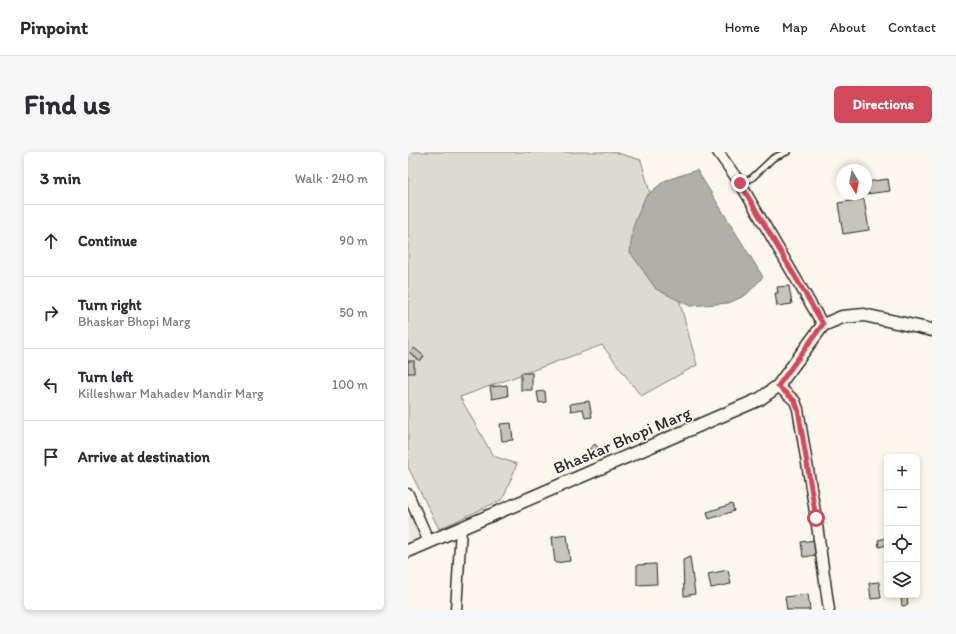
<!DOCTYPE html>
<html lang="en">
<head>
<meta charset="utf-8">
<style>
  :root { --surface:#fff; --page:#f7f7f7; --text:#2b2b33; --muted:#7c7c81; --line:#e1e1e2; --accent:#d1495b }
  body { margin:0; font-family:Itim,sans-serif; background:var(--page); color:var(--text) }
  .controls { position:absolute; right:12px; bottom:12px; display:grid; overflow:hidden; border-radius:6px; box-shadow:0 2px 6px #0003 }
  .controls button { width:36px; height:36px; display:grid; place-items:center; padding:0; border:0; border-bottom:1px solid var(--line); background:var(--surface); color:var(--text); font:20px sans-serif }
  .compass { position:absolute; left:428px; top:12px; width:36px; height:36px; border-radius:50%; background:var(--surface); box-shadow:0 2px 6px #0003; rotate:170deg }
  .stop { position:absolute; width:12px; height:12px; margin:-9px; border:3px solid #d1495b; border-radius:50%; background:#fff }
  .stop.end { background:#d1495b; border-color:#fff; box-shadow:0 1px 4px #0008 }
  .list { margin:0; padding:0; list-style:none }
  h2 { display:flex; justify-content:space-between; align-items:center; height:52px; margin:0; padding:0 16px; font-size:17px }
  h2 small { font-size:13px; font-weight:400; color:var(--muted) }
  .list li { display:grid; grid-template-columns:26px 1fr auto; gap:12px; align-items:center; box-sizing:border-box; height:72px; padding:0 16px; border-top:1px solid var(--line) }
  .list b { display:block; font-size:15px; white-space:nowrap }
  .list p { margin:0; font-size:13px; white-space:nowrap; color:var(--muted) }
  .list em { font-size:13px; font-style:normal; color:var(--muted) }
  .icon { flex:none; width:22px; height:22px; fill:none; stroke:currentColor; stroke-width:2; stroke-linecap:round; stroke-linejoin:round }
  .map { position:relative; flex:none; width:524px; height:458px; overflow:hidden; border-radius:6px }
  header { display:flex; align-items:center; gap:24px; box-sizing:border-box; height:56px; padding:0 20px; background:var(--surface); border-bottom:1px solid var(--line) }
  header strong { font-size:19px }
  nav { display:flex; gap:22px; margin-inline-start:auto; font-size:14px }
  .intro { display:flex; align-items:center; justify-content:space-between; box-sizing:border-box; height:96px; padding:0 24px }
  h1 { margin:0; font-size:28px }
  .button { padding:10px 18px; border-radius:6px; background:var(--accent); color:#fff; font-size:14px; font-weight:700 }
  main { display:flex; gap:24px; padding:0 24px }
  aside { flex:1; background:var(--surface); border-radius:6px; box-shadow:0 2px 6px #0003 }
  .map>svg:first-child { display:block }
  .built { fill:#ebe8de }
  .green { fill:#dddad0; stroke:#84827e }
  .water { fill:#b1afa7; stroke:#7b7a75 }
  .building { fill:#c7c4bc; stroke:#2b2b2b }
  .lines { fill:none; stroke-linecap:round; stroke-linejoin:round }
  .service-casing { stroke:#2b2b2b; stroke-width:8 }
  .minor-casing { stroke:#2b2b2b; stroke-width:13 }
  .tertiary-casing { stroke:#2b2b2b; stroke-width:15 }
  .service { stroke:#fbf7ec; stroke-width:5 }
  .minor { stroke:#fbf7ec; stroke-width:10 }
  .tertiary { stroke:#fbf7ec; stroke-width:12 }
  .route { stroke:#d1495b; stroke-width:5 }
  .labels { text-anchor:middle; stroke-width:3; stroke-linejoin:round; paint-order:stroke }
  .street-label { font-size:17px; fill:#2b2b2b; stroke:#fbf7ec }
</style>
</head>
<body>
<header>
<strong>Pinpoint</strong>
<nav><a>Home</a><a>Map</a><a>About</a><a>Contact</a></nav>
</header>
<div class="intro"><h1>Find us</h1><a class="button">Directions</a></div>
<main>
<aside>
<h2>3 min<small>Walk · 240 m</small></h2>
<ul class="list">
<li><svg class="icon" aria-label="ahead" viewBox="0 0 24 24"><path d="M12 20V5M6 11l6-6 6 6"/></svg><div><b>Continue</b></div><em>90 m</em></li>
<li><svg class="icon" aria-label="right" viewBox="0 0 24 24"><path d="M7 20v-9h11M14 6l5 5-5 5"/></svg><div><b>Turn right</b><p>Bhaskar Bhopi Marg</p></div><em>50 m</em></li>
<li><svg class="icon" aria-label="left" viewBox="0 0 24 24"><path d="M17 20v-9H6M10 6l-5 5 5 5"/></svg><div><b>Turn left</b><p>Killeshwar Mahadev Mandir Marg</p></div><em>100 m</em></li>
<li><svg class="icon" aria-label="arrive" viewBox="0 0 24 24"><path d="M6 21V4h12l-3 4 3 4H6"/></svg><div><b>Arrive at destination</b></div></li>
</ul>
</aside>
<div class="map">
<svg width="524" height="458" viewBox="0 0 524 458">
  <rect width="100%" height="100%" fill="#fbf7ec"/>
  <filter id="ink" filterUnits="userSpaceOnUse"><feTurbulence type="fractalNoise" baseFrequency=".025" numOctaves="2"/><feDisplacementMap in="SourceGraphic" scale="8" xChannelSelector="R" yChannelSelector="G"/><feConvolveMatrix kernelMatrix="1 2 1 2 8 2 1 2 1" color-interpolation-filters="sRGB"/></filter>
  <g filter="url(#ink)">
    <polygon class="built" points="3,363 15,388 0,395 0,364"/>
    <polygon class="green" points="0,0 206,0 233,8 289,213 233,244 194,193 52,245 85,304 109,312 95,347 31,377 0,315"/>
    <polygon class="water" points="289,18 355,125 338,143 321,151 282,154 248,137 222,100 225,75 237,45 256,29"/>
    <g class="building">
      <polygon points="480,27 482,39 458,42 458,30"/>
      <polygon points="456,47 461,78 435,82 430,51"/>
      <polygon points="381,134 384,152 369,154 367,141 370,141 369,135"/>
      <polygon points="6,196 16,204 12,209 2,201"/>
      <rect x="0" y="209" width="6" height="12"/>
      <rect x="113" y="221" width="11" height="17"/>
      <polygon points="99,233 100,244 84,247 82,235"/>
      <polygon points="137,239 138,250 131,251 129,240"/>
      <polygon points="181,249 184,265 177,266 175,257 163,259 162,252"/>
      <polygon points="103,271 105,288 94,289 92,272"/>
      <polygon points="187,292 193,299 186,305 180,298"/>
      <polygon points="324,352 326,359 301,367 299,360"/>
      <polygon points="159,383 162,409 147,411 144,385"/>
      <polygon points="478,386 479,393 471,395 470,388"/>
      <polygon points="407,388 409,403 395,405 393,390"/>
      <polygon points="282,405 287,442 276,444 275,408"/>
      <polygon points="248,412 249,432 229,433 229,413"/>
      <polygon points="320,418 323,432 303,436 300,422"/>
      <polygon points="471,430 473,446 463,447 461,431"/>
      <polygon points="400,442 402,458 379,458 377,445"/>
      <polygon points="499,444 500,453 494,454 493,445"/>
    </g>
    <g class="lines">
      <defs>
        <polyline id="service" points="332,31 344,26 365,6 379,0"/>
        <g id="minor">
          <polyline points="310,0 332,31 415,173"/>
          <polyline points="370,234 387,249 390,257 408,366 421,458"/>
          <polyline points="0,342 21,390"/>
          <polyline points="48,458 53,376"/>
        </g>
        <polyline id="tertiary" points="0,399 352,247 370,234 415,173 434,165 456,163 524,178"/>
      </defs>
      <use href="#service" class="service-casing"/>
      <use href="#minor" class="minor-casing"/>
      <use href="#tertiary" class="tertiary-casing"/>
      <use href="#service" class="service"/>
      <use href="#minor" class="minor"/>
      <use href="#tertiary" class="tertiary"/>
    </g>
  </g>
  <g class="lines" filter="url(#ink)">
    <polyline class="route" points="332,31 415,172 370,234 387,249 390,257 408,366"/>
  </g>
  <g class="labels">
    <g class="street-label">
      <text transform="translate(214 288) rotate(-23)" y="6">Bhaskar Bhopi Marg</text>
    </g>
  </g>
</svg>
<div class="controls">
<button>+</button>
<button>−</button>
<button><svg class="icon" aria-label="locate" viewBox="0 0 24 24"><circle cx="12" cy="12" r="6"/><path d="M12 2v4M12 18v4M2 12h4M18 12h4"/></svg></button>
<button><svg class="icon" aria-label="layers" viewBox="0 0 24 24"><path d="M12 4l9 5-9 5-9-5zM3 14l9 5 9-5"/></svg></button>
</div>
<svg class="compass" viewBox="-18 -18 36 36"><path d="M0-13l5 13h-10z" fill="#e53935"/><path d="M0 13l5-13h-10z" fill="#7c7c81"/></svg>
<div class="stop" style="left:408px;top:366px"></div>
<div class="stop end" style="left:332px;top:31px"></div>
</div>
</main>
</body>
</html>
